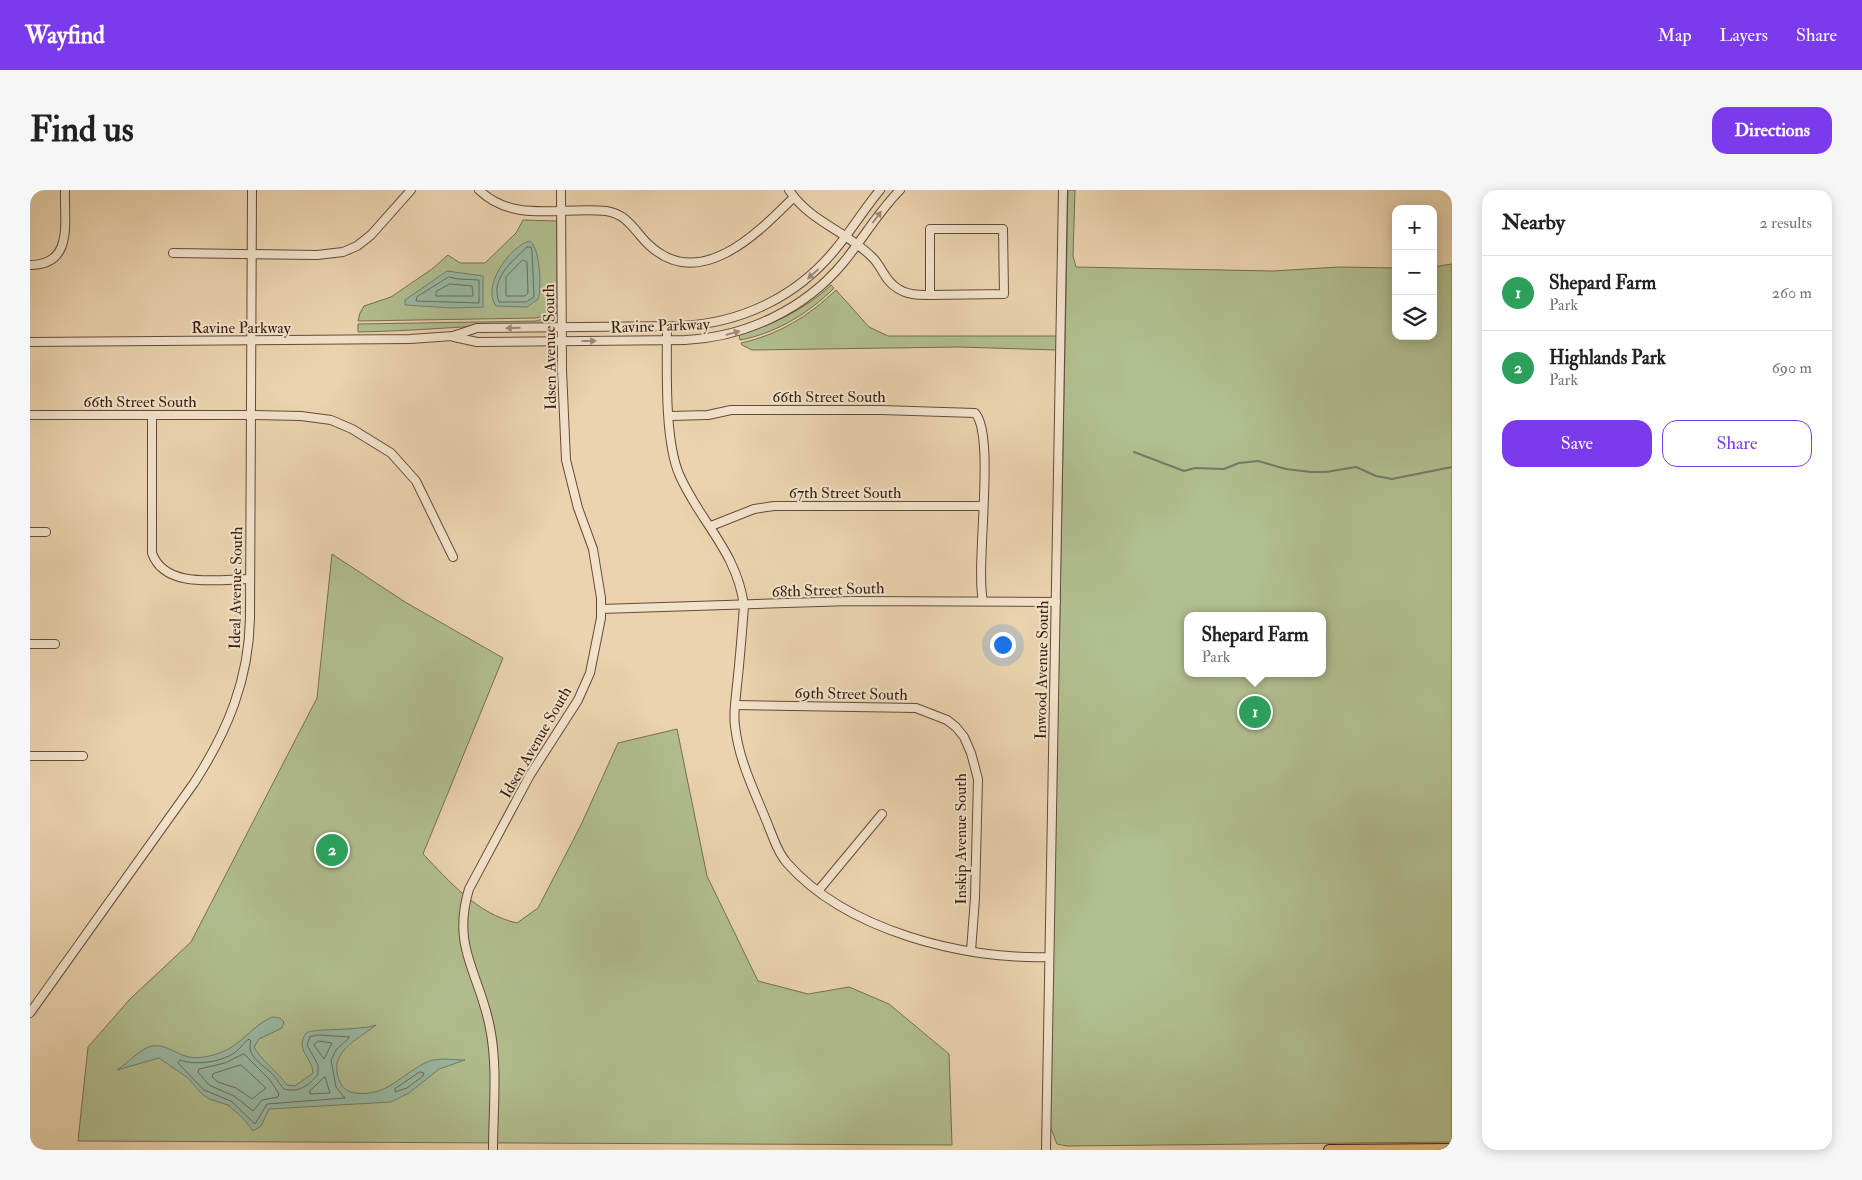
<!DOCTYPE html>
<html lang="en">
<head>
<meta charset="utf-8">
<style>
  :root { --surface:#fff; --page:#f6f6f6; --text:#222; --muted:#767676; --line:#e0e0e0; --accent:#7c3aed }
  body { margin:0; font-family:"IM FELL Double Pica",serif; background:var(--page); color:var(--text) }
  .controls { position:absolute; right:15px; top:15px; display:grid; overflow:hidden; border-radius:10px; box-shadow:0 2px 12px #0003 }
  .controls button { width:45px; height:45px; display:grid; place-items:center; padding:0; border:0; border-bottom:1px solid var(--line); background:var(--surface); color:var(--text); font:25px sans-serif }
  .you { position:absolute; left:972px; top:454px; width:18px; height:18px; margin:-12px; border:4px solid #fff; border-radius:50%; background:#1a73e8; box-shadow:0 0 0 8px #1a73e833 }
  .badge { display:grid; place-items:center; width:32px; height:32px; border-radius:50%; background:var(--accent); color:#fff; font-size:16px; font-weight:700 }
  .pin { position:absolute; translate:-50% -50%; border:2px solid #fff; box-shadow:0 1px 5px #0006 }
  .popup { position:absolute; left:1154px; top:422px; width:142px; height:65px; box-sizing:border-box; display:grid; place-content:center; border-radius:10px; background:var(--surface); filter:drop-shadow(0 1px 4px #0005); font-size:16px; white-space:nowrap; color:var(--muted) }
  .popup b { font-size:19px; color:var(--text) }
  .popup::after { content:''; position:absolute; left:50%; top:100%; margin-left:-10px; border:10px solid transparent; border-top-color:var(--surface) }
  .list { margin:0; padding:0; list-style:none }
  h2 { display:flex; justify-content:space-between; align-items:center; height:65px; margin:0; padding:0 20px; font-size:21px }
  h2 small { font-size:16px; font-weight:400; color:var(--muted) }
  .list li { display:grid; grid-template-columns:32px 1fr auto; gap:15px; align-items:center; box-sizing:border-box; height:75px; padding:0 20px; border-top:1px solid var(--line) }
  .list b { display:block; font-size:19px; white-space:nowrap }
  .list p { margin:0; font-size:16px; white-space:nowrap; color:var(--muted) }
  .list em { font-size:16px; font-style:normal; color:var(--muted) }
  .actions { display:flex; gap:10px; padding:15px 20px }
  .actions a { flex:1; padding:11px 0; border:1px solid var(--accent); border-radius:15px; text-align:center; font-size:18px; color:var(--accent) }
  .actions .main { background:var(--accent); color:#fff }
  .icon { flex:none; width:28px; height:28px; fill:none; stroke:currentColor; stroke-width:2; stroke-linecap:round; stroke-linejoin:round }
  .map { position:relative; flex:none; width:1422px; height:960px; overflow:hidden; border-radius:15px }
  header { display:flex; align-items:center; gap:30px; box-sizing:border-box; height:70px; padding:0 25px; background:var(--accent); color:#fff }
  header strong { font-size:24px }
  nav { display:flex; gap:28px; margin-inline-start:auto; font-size:18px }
  .intro { display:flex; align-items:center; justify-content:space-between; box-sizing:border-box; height:120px; padding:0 30px }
  h1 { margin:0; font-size:35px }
  .button { padding:12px 22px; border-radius:15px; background:var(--accent); color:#fff; font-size:18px; font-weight:700 }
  main { display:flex; gap:30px; padding:0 30px }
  aside { flex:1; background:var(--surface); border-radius:15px; box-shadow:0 2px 12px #0003 }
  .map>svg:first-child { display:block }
  .green { fill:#b1be8f; stroke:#766e50; fill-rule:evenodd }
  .water { fill:#99b9a4; stroke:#737b69 }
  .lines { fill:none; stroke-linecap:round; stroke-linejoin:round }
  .shore { stroke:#6a6b5a; stroke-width:1 }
  .stream { stroke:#737b69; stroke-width:2 }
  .minor-casing { stroke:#664a38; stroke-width:10 }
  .major-casing { stroke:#3a1d11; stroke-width:12 }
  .minor { stroke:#f1e2ca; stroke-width:8 }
  .major { stroke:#e5ba77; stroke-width:10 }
  .oneway { fill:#9f8977 }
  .labels { text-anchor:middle; stroke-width:4; stroke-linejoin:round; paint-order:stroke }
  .street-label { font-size:16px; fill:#3a1d11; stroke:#f1e2ca }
</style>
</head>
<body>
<header>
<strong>Wayfind</strong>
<nav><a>Map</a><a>Layers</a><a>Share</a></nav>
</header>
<div class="intro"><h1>Find us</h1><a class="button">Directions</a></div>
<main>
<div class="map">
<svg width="1422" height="960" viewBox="0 0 1422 960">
  <rect width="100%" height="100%" fill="#ead3ae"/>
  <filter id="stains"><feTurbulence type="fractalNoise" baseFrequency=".004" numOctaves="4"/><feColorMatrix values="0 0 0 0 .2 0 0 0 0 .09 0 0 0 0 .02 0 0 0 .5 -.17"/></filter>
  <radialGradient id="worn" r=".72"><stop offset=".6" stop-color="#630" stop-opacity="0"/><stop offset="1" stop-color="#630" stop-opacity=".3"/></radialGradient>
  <g class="green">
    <path d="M1038 0H1045L1043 66 1046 77 1243 81 1309 77 1366 78V146H1403V77L1422 74V952L1037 956 1027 954 1020 936 1022 829ZM1158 426H1292V483H1158Z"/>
    <polygon points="493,30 527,31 527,123 506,128 328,131 330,123 334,116 361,107 402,79 418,65 430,73 455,73 486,43"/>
    <path d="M801 95 804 98 799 103C774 126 743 144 710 150L709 145C742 135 776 119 801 95Z"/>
    <path d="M806 100 839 137 858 146H1027L1026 160 929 157 722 160 712 155 711 153C748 145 779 126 806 100Z"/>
    <path d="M520 127 526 128 520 133C456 134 392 141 328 142V134L506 131Z"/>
    <path d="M302 364 375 412 473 468 393 664C420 692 447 724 487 733L508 718 551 635 588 553 647 539 677 686 728 791 778 804 819 797 859 814 919 864 922 955 48 951 58 857 100 809 161 752 287 508Z"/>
  </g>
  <g class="water">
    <path d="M499 51C510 55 512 99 508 109L497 117 466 116C451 96 480 57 499 51Z"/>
    <polygon points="417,81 453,86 453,117 422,118 375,115 375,110"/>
    <path d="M242 827 250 828 254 832 252 838 229 849 224 857C230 869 248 882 257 895L265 896 283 883C283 872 272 864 272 854 272 850 274 846 276 843 283 838 330 841 346 835 331 847 303 860 307 882 309 893 313 901 325 903 357 907 370 885 397 872 408 867 422 870 435 870L409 879 379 903 361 912 239 919 231 936 223 941 213 928 198 915 179 909 171 903 158 888 129 868 87 880C98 873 111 858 122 856 134 854 144 862 155 866 166 870 182 866 192 862 211 855 222 836 242 827Z"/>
  </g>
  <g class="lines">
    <g class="shore">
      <path d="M497 57H501L502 61 504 107 496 112H469C460 88 482 72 497 57Z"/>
      <polygon points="493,70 497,72 498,103 495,106 476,106 476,87"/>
      <polygon points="419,87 428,89 449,90 449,113 386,111 387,107"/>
      <polygon points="420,94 442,96 443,106 406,106 406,102"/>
      <path d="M288 845 320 847 306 860 301 870 306 897 315 908 237 914 225 934 201 911 174 900 148 873 150 870C166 876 195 872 208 860 212 856 215 851 219 849L221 851C215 867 236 876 244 886 248 890 250 895 254 899 268 903 279 896 288 884V875L277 855 280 847Z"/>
      <polygon points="289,851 302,853 294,869 284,855"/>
      <polygon points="214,864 240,890 249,904 248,907 232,910 223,921 204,906 179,895 168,882 169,879 195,873"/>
      <polygon points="211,875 236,898 222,909 206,898 188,892 182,887 183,884"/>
      <polygon points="390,882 394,883 393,886 377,898 365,902 365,899"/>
      <polygon points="295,887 300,903 280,904 280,901"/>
    </g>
    <polyline class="stream" points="1104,262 1154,281 1165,278 1194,279 1209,273 1228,271 1256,279 1281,282 1296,282 1326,277 1346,286 1362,289 1422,277"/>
    <defs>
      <g id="minor">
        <path d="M449 0C484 34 532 16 576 21 598 24 605 42 619 55 670 103 729 42 764 7"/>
        <path d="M759 0C779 31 818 42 843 68 852 77 855 91 867 98 877 105 888 105 900 105L974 104 973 39H900V105"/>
        <polyline points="143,63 287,65 313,62 327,56 341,45 381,0"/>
        <path d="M0 75C44 75 34 32 35 0"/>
        <path d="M637 136C637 176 634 248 649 284 669 331 707 361 714 416 712 442 710 469 707 495 706 508 703 523 705 536 709 573 727 606 740 640 745 652 748 663 757 673 816 740 933 770 1019 767"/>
        <path d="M424 147 447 152 655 150C715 147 774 120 813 73 833 49 848 22 870 0"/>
        <path d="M0 152 380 149 423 146 447 138 651 136C711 133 766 107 804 61 821 41 834 19 850 0"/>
        <polyline points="0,225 220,225 271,226 301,230 322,239 361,263 386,291 423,367"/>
        <path d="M122 226V363C135 400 190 389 220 389"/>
        <path d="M640 226 678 225 701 220H851L945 223C966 245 945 375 953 411"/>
        <polyline points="681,336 724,319 744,316 953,316"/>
        <polyline points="0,342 16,342"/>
        <polyline points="571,419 822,411 1026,412"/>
        <polyline points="0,454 25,454"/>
        <polyline points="706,515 886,518 917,530 926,537 934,547 941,563 948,589 945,708 941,761"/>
        <polyline points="0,566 53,566"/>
        <polyline points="788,701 852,624"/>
        <path d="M0 823 164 593C197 542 219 490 220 428L222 0"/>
        <path d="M463 960C463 921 468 877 460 838 450 784 421 758 439 699L500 585 548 510 560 483 571 428V408L563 359 548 318 536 270 532 180 531 0"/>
        <polyline points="1016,960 1033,0"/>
      </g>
      <polyline id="major" points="1299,960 1422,959"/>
    </defs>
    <use href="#minor" class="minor-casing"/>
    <use href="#major" class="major-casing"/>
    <use href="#minor" class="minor"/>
    <use href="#major" class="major"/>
  </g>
  <defs><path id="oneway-solid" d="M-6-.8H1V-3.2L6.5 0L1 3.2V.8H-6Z" transform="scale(1.25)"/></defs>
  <g class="oneway">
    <use href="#oneway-solid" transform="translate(847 27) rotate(-53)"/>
    <use href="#oneway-solid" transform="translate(783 84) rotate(138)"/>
    <use href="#oneway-solid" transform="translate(483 138) rotate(179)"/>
    <use href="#oneway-solid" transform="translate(703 143) rotate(-16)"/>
    <use href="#oneway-solid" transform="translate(559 151)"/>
  </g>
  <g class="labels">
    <g class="street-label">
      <text transform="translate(630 135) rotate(-2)" y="6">Ravine Parkway</text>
      <text x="211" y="143">Ravine Parkway</text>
      <text transform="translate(519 157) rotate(-91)" y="6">Idsen Avenue South</text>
      <text x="799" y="212">66th Street South</text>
      <text x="110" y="217">66th Street South</text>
      <text x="815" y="308">67th Street South</text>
      <text transform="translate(205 398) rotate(-89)" y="6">Ideal Avenue South</text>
      <text transform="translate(798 399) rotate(-2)" y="6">68th Street South</text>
      <text transform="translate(1011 480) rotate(-89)" y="6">Inwood Avenue South</text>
      <text transform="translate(821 503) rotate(1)" y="6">69th Street South</text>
      <text transform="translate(505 552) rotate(-60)" y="6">Idsen Avenue South</text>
      <text transform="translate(930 649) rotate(-90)" y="6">Inskip Avenue South</text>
    </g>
  </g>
  <rect width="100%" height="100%" filter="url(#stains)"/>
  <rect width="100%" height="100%" fill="url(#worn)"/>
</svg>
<div class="controls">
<button>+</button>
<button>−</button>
<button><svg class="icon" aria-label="layers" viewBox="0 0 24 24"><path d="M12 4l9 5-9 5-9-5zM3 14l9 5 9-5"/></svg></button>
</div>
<div class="you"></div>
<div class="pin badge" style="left:1225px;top:522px;background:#2e9e5b">1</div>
<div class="popup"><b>Shepard Farm</b>Park</div>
<div class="pin badge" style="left:302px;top:660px;background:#2e9e5b">2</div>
</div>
<aside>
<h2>Nearby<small>2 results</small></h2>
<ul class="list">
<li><span class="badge" style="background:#2e9e5b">1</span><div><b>Shepard Farm</b><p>Park</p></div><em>260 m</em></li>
<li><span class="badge" style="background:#2e9e5b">2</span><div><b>Highlands Park</b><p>Park</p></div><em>690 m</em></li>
</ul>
<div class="actions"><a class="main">Save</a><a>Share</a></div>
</aside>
</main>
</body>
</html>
